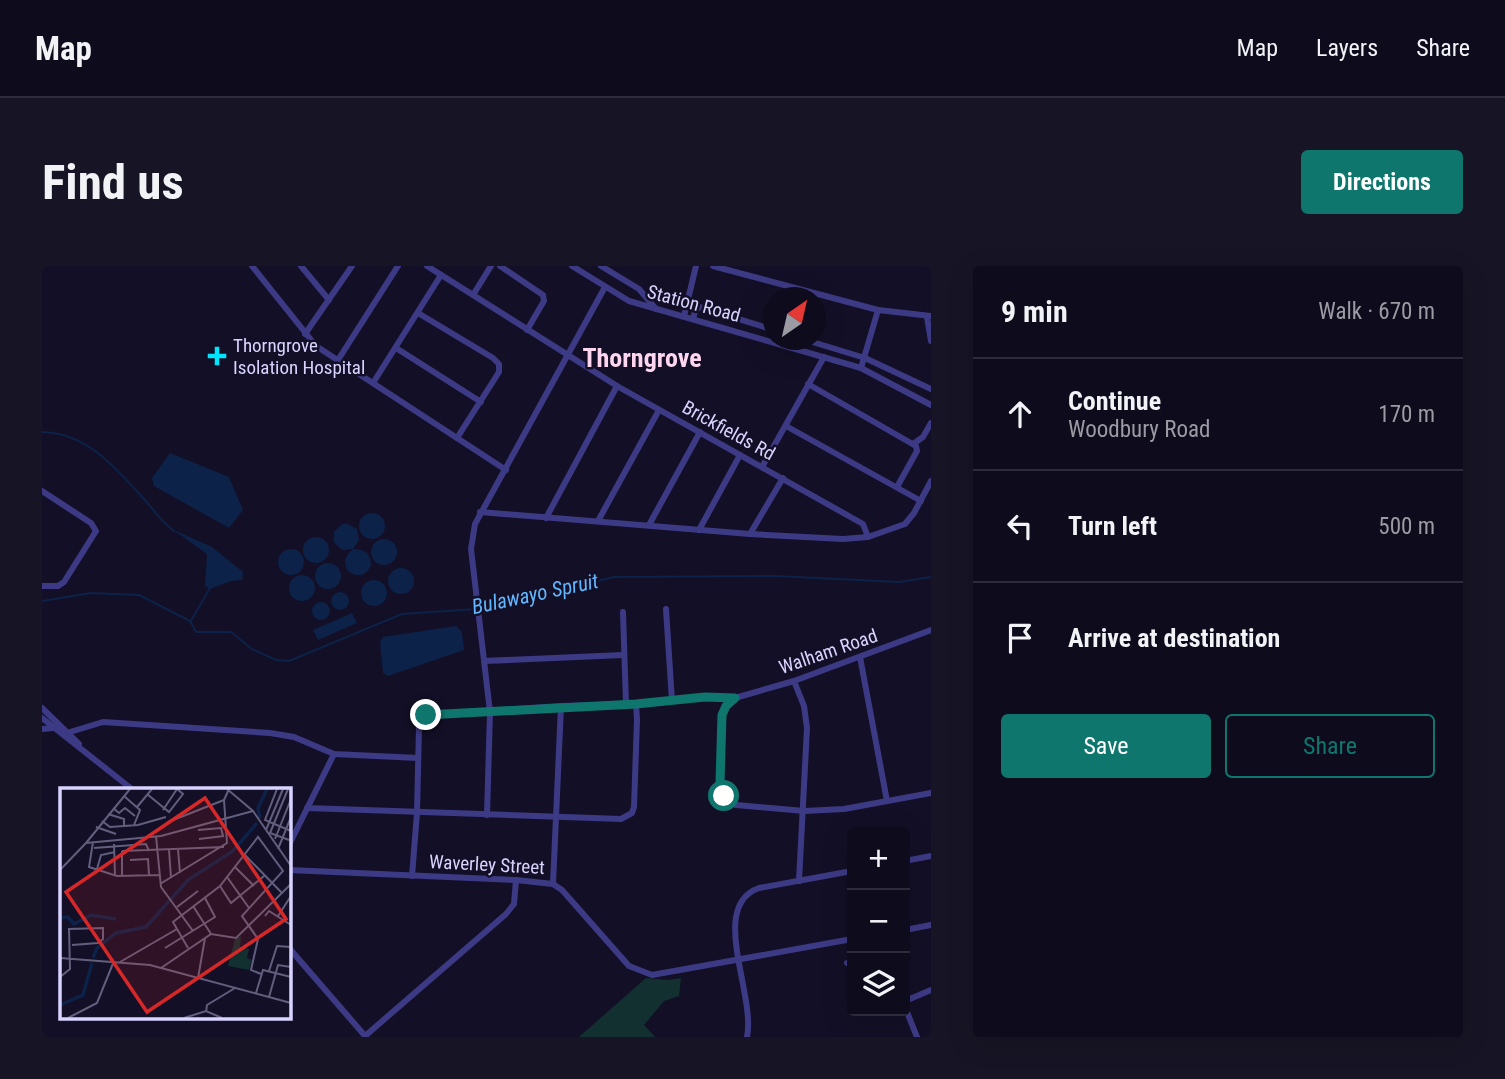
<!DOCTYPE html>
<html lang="en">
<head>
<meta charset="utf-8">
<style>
  :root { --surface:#0e0b1c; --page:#171425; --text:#f1f3f6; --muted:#9b9ba3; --line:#2e2b3b; --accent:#0f766e }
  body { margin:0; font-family:"Roboto Condensed",sans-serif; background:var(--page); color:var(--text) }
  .controls { position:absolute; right:21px; bottom:21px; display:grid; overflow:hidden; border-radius:7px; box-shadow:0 7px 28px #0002 }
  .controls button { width:63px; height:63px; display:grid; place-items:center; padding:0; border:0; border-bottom:2px solid var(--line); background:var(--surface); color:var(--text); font:35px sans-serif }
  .compass { position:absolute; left:721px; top:21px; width:63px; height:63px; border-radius:50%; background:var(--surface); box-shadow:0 7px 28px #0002; rotate:34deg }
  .stop { position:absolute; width:21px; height:21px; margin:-16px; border:5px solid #0f766e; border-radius:50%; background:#fff }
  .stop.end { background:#0f766e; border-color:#fff; box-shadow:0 2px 7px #0008 }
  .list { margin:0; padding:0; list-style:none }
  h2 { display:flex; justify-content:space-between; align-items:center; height:91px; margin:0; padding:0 28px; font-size:30px }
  h2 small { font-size:23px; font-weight:400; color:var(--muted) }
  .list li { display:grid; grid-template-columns:46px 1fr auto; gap:21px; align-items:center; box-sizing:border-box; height:112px; padding:0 28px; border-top:2px solid var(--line) }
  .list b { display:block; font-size:26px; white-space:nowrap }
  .list p { margin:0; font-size:23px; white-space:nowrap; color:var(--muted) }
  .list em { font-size:23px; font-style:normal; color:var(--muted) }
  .actions { display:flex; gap:14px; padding:21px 28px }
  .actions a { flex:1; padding:16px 0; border:2px solid var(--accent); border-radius:7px; text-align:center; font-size:24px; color:var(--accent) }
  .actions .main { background:var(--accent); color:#fff }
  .icon { flex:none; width:38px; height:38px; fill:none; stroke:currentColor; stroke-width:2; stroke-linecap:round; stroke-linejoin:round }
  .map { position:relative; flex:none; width:889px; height:771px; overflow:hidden; border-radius:7px }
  header { display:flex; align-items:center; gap:42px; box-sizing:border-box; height:98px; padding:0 35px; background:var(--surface); border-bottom:2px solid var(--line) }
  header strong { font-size:33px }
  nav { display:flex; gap:38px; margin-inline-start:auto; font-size:24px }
  .intro { display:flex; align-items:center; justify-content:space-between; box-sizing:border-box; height:168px; padding:0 42px }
  h1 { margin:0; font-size:49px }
  .button { padding:18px 32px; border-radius:7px; background:var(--accent); color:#fff; font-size:24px; font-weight:700 }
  main { display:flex; gap:42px; padding:0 42px }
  aside { flex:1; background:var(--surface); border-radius:7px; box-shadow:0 7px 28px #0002 }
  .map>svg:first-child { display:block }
  .green { fill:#12302f }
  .water { fill:#0c2248 }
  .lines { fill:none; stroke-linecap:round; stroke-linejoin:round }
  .stream { stroke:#0c2248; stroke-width:2 }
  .minor { stroke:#3d3a85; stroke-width:6 }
  .route { stroke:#0f766e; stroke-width:9 }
  .poi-dot { fill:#00e5ff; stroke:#130f26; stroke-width:2.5 }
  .labels { text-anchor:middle; stroke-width:5; stroke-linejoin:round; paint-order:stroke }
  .street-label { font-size:19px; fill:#d9d4ff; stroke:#130f26 }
  .poi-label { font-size:19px; fill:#d9d4ff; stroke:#130f26; text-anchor:start }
  .water-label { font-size:21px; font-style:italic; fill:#62b6ff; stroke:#130f26 }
  .district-label { font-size:26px; font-weight:bold; fill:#ffd6f0; stroke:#130f26 }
  .inset-river { fill:none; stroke:#0c2248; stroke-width:3.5 }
  .inset-road { fill:none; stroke:#625e7d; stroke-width:2 }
  .view { fill:#d62828; fill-opacity:0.15; stroke:#d62828; stroke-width:3.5 }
  .inset-edge { fill:none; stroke:#d9d4ff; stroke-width:3.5 }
</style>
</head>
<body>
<header>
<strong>Map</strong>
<nav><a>Map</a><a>Layers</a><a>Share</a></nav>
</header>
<div class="intro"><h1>Find us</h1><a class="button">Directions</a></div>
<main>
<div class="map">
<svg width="889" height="771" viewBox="0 0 889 771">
  <rect width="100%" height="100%" fill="#130f26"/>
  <polygon class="green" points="604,712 626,714 639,712 637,730 622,735 602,759 613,771 537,771"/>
  <g class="water">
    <polygon points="128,187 187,211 201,244 187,262 112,220 110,212"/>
    <circle cx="330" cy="260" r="13"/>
    <path d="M300 258H306L315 263 317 274 311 283C322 283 329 287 329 299 325 309 317 312 307 306 300 297 303 290 311 283L300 284 292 276V266Z"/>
    <polygon points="130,263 170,281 201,306 200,314 189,315 168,323 163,320 165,288"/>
    <circle cx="274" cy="284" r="13"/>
    <circle cx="342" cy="286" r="13"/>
    <circle cx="249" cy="296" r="13"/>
    <circle cx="286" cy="310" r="13"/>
    <circle cx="359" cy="315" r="13"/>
    <circle cx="260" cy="322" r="13"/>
    <circle cx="332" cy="327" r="13"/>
    <circle cx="298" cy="335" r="9"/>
    <circle cx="279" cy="345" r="9"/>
    <polygon points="310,347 315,357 276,374 271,364"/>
    <polygon points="414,360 420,366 422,384 346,410 341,407 338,376 341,371"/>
  </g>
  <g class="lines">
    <g class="stream">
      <path d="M0 166C45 167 73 201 102 233 112 244 119 256 132 265"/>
      <polyline points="0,335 49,327 97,329 148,355 154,366 189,366 210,383 234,394 247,395 360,348 434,343"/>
      <polyline points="439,343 572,311 734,310 857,316 889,311"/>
      <polyline points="149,355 169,320"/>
    </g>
    <g class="minor">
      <polyline points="210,0 274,80 464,204"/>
      <polyline points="259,0 287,34"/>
      <polyline points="385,0 575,120 821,258 826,271"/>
      <polyline points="458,0 501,29 502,35 485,64"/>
      <polyline points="530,0 587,35 819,102 889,139"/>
      <polyline points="559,0 597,23 614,43"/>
      <polyline points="671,0 836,44 889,50"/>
      <polyline points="431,29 449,0"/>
      <polyline points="376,47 451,92 457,98 457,106 415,172"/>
      <polyline points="642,50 654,0"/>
      <polyline points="885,51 889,75"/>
      <polyline points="651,52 654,43 658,41 732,64"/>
      <polyline points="263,68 310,0"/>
      <polyline points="764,74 823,92 889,123"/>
      <polyline points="354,82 439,136"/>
      <polyline points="296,94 356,0"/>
      <polyline points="819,102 836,44"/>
      <polyline points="331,117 399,9"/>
      <polyline points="766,118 874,180 875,185 855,221"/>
      <polyline points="744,160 879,235"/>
      <polyline points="871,178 881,171 889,157"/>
      <polyline points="720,201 782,91"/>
      <polyline points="0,225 49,257 54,265 22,316 16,320 0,320"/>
      <polyline points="438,246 708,268 801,273 826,271 863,258 872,247 889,215"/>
      <polyline points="504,252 575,120"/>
      <polyline points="556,255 617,144"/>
      <polyline points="607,259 658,166"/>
      <polyline points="657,264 698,189"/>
      <polyline points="708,268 741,212"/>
      <polyline points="624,343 630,435"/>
      <polyline points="581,346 584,438"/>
      <polyline points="889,364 752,415 693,432 684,440 680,449 678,517 682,530 694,539 762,545 802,543 889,527"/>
      <polyline points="818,391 845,535"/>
      <polyline points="442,395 581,389"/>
      <polyline points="752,415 762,440 765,462 757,615"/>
      <polyline points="0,442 37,478"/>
      <polyline points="0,452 91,524"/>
      <polyline points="0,463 11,462"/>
      <polyline points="28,466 61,456 228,467 252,471 292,488 376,492"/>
      <polyline points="265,542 579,553 590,547 592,541 595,454 594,438"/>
      <polyline points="445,549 448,446 429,283 433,258 563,21"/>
      <polyline points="247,579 292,488"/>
      <polyline points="863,595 889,590"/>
      <polyline points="247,604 474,614 511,618 520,624 587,700 610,709 810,673"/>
      <polyline points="370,610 375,547 377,461 384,449 519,440 594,438 663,431 693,432"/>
      <polyline points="511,618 519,440"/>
      <polyline points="863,664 889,659"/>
      <polyline points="247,682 324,771"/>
      <polyline points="805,697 810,694"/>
      <polyline points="863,735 889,724"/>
      <polyline points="863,741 875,771"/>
      <polyline points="323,770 464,648 472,638 474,614"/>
      <path d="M705 771C714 728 666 640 717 622L810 605"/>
    </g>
  </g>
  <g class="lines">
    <polyline class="route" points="384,449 594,438 663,431 693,432 684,440 680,449 678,517 682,530"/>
  </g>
  <path class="poi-dot" d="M171.5 79.5h7v7h7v7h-7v7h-7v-7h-7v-7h7z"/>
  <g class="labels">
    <g class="street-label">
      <text transform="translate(652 37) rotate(15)" y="7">Station Road</text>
      <text transform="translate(687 164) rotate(29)" y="7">Brickfields Rd</text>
      <text transform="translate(786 385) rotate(-19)" y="7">Walham Road</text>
      <text transform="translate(445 598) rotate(3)" y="7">Waverley Street</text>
    </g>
    <g class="poi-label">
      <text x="191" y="86">Thorngrove<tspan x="191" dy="22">Isolation Hospital</tspan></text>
    </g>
    <g class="water-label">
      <text transform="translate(493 328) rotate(-12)" y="7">Bulawayo Spruit</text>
    </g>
    <g class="district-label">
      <text x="600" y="101">Thorngrove</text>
    </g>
  </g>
  <g transform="translate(18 522)">
    <rect width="231" height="231" fill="#130f26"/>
    <path d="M181 148 180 159 189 161 187 170 192 172 189 182 168 178 175 151Z" fill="#12302f"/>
    <path class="inset-river" d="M200 30 198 20 207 1M0 124 1 130 8 129 14 136 31 127 56 131M33 170 37 160 56 145 86 139 128 92 173 63 197 35M0 217 23 207 32 175"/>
    <path class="inset-road" d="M167 1 193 23 231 78M217 1 205 32 231 43M228 1 210 45 229 52M87 6 109 24 123 6 117 1M64 8 80 22 74 37M77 19 92 1M53 20 59 25 65 20 75 28M103 22 117 1M48 26 64 31V38M42 33 50 39 78 37 106 29M108 34 164 12M36 39 56 46M138 42 161 40 163 48M206 42 223 1M96 48 101 99 133 143M139 51 164 48M215 51 231 11M33 54 29 79 57 88 100 87M26 55 70 1M54 56 55 87M34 60 86 56 89 63M118 61 120 85M218 61 231 29M109 62 111 90M62 63 164 59M62 63V88M184 66 222 105M70 72 88 71 89 87M175 79 194 98M37 81 41 67 55 64M0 82 26 55 101 48 193 23M167 89 189 120M100 96 167 55 164 12 169 1M160 98 171 115 204 88M133 118 151 146M117 119 138 103M205 128 209 123 231 137M218 128 231 108M105 160 155 129 145 110M128 160 113 134 160 98 198 49 223 83 182 128 198 151 191 182 201 186M0 170 90 177 231 215M60 174 117 141M101 180 151 146 176 150 231 96M209 183 217 158 231 159M0 189 10 181 9 141 43 140V151L38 155 12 157M138 190 145 150M196 205 203 182 231 189M209 209 218 177 231 179M146 224 147 217 175 200M8 230 37 215 54 173M124 230 146 223 162 230"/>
    <path class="view" d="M145 10 226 131 87 224 6 104Z"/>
    <rect width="231" height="231" class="inset-edge"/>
  </g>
</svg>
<div class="controls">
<button>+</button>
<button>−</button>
<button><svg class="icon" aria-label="layers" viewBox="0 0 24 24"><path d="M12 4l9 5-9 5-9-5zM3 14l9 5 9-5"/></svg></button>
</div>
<svg class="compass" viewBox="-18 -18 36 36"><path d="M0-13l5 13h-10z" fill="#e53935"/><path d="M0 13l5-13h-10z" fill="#9b9ba3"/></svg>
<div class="stop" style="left:682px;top:530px"></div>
<div class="stop end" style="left:384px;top:449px"></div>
</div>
<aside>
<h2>9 min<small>Walk · 670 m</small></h2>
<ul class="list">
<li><svg class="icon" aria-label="ahead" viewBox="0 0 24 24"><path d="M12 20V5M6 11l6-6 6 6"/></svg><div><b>Continue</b><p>Woodbury Road</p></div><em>170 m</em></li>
<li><svg class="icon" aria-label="left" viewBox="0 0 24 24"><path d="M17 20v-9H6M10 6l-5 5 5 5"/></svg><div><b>Turn left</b></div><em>500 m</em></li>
<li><svg class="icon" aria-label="arrive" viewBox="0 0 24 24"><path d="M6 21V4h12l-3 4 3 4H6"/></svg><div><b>Arrive at destination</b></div></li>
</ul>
<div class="actions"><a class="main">Save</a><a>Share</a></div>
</aside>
</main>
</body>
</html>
